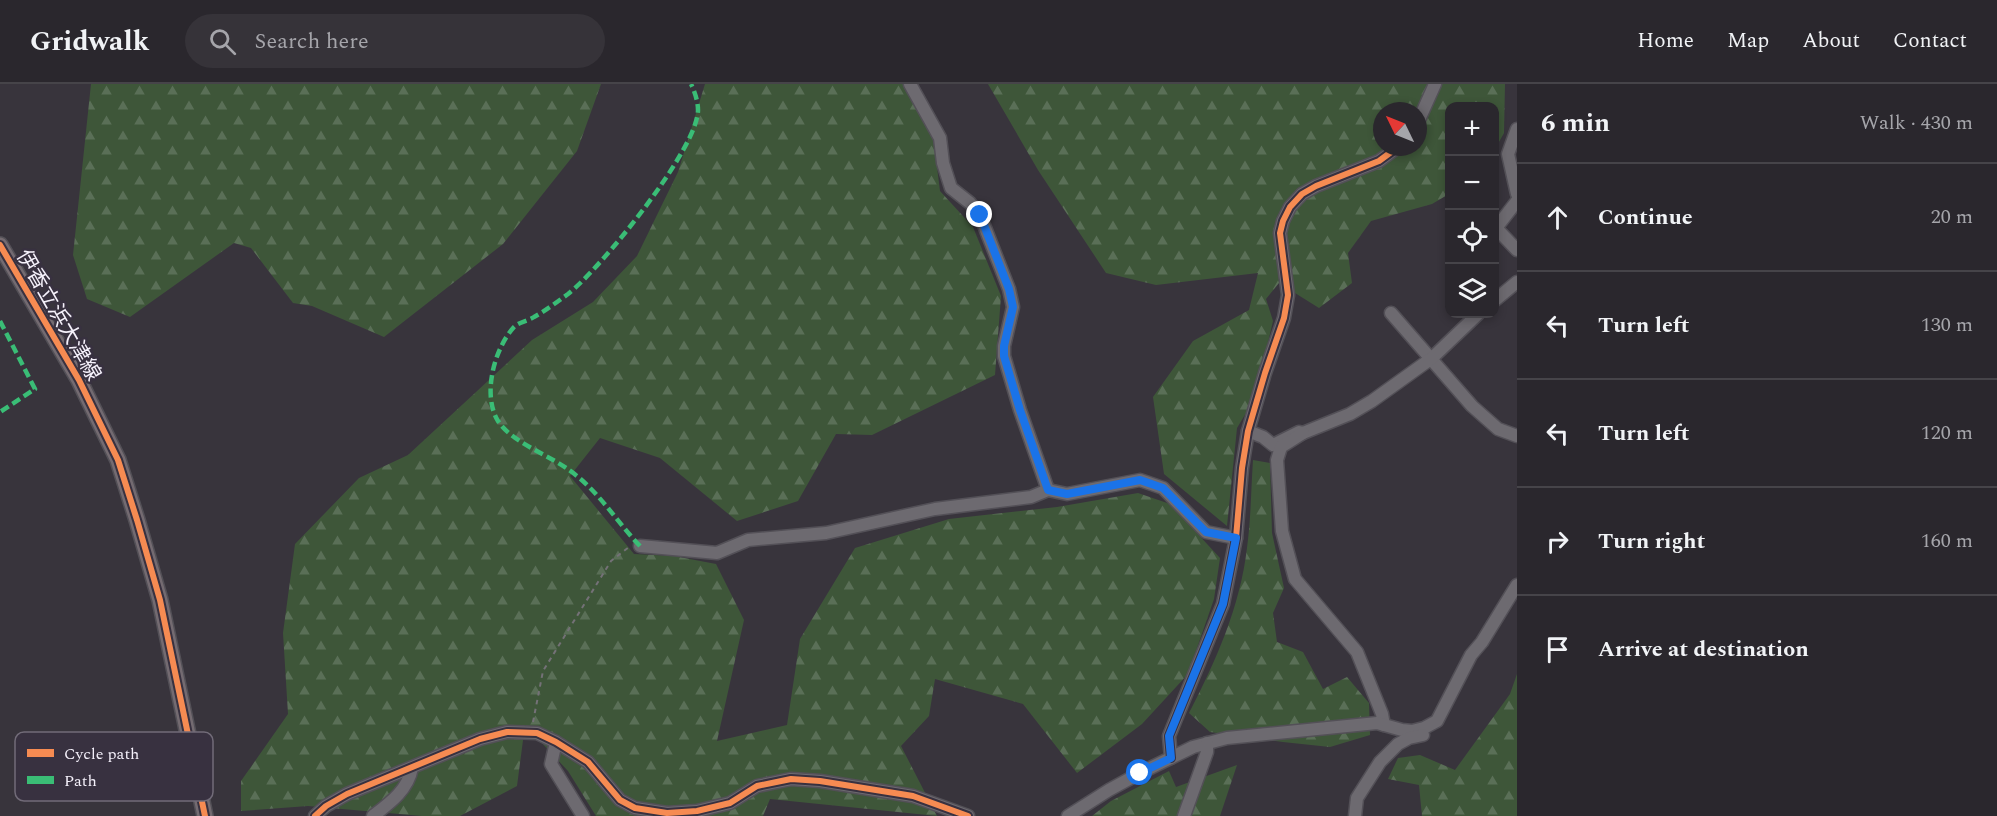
<!DOCTYPE html>
<html lang="en">
<head>
<meta charset="utf-8">
<style>
  :root { --surface:#2a272d; --page:#363339; --text:#f1f3f6; --muted:#a5a5aa; --line:#464449 }
  body { margin:0; font-family:Spectral,"Noto Sans JP",serif; background:var(--page); color:var(--text) }
  .controls { position:absolute; right:18px; top:18px; display:grid; overflow:hidden; border-radius:12px; box-shadow:0 3px 9px #0003 }
  .controls button { width:54px; height:54px; display:grid; place-items:center; padding:0; border:0; border-bottom:2px solid var(--line); background:var(--surface); color:var(--text); font:30px sans-serif }
  .compass { position:absolute; left:1373px; top:18px; width:54px; height:54px; border-radius:50%; background:var(--surface); box-shadow:0 3px 9px #0003; rotate:313deg }
  .stop { position:absolute; width:18px; height:18px; margin:-14px; border:4px solid #1a73e8; border-radius:50%; background:#fff }
  .stop.end { background:#1a73e8; border-color:#fff; box-shadow:0 2px 6px #0008 }
  .list { margin:0; padding:0; list-style:none }
  h2 { display:flex; justify-content:space-between; align-items:center; height:78px; margin:0; padding:0 24px; font-size:26px }
  h2 small { font-size:20px; font-weight:400; color:var(--muted) }
  .list li { display:grid; grid-template-columns:39px 1fr auto; gap:18px; align-items:center; box-sizing:border-box; height:108px; padding:0 24px; border-top:2px solid var(--line) }
  .list b { display:block; font-size:22px; white-space:nowrap }
  .list em { font-size:20px; font-style:normal; color:var(--muted) }
  .icon { flex:none; width:33px; height:33px; fill:none; stroke:currentColor; stroke-width:2; stroke-linecap:round; stroke-linejoin:round }
  .map { position:relative; flex:none; width:1517px; height:732px; overflow:hidden }
  header { display:flex; align-items:center; gap:36px; box-sizing:border-box; height:84px; padding:0 30px; background:var(--surface); border-bottom:2px solid var(--line) }
  header strong { font-size:28px }
  nav { display:flex; gap:33px; margin-inline-start:auto; font-size:21px }
  .search { width:420px; height:54px; background:var(--page); display:flex; align-items:center; gap:15px; box-sizing:border-box; padding:0 21px; border-radius:33px; color:var(--muted); font-size:22px }
  main { display:flex }
  aside { flex:1; background:var(--surface) }
  .map>svg:first-child { display:block }
  .forest { fill:url(#forest-firs); fill-rule:evenodd }
  .lines { fill:none; stroke-linecap:round; stroke-linejoin:round }
  .minor-casing { stroke:#535057; stroke-width:15 }
  .major-casing { stroke:#535057; stroke-width:18 }
  .path { stroke:#747177; stroke-width:2; stroke-dasharray:4.5 4.5; stroke-linecap:butt }
  .minor { stroke:#6d6a70; stroke-width:12 }
  .major { stroke:#746b71; stroke-width:15 }
  .quiet { stroke:#3abd76; stroke-width:4.5; stroke-dasharray:9 4.5; stroke-linecap:butt }
  .cycleway-casing { stroke:#383140; stroke-width:10 }
  .cycleway { stroke:#f68b52; stroke-width:6 }
  .route { stroke:#1a73e8; stroke-width:8 }
  .labels { text-anchor:middle; stroke-width:5; stroke-linejoin:round; paint-order:stroke }
  .street-label { font-size:21px; fill:#f5f1fb; stroke:#383140 }
  .key { fill:#383140; stroke:#716b78; stroke-width:1.5 }
  .key-label { font-size:16px; fill:#f5f1fb }
</style>
</head>
<body>
<header>
<strong>Gridwalk</strong>
<div class="search"><svg class="icon" aria-label="search" viewBox="0 0 24 24"><circle cx="10" cy="10" r="6"/><path d="M15 15l6 6"/></svg>Search here</div>
<nav><a>Home</a><a>Map</a><a>About</a><a>Contact</a></nav>
</header>
<main>
<div class="map">
<svg width="1517" height="732" viewBox="0 0 1517 732">
  <defs>
    <pattern id="forest-firs" width="22" height="20" patternUnits="userSpaceOnUse" patternTransform="scale(1.5)"><rect width="22" height="20" fill="#3e5639"/><path d="M5 1l3.5 6h-7zM16 11l3.5 6h-7z" fill="#5a6f57"/></pattern>
  </defs>
  <rect width="100%" height="100%" fill="#38343c"/>
  <g class="forest">
    <polygon points="91,0 601,0 577,67 503,160 384,253 312,222 293,219 251,164 234,159 130,233 87,215 73,171"/>
    <polygon points="705,0 905,0 933,51 940,107 973,143 1001,212 995,291 872,351 836,350 798,417 737,437 660,374 600,354 570,392 634,470 674,472 716,480 744,536 717,657 787,641 800,555 855,464 949,435 1057,423 1138,409 1170,420 1220,474 1214,515 1188,590 1142,640 1077,689 1023,620 935,595 929,632 901,662 937,732 770,715 763,732 596,732 568,687 525,641 517,702 460,732 422,732 308,722 241,727 241,697 288,630 283,549 295,460 359,394 408,371 532,256 593,218 637,172 678,88"/>
    <path d="M988 0H1505L1504 49 1495 65 1494 22H1450L1449 110 1432 120 1371 137 1348 169 1352 199 1319 224 1279 199 1266 215 1273 237 1255 314 1237 344 1227 442 1164 390 1153 313 1193 257 1249 226 1258 189 1156 201 1106 189 1038 86ZM1382 27H1418V63H1382Z"/>
    <path d="M1253 376 1270 379 1272 449 1284 504 1273 529 1277 558 1303 568 1323 605 1347 593 1369 619 1370 651 1330 663 1283 658 1210 648 1189 629C1216 577 1240 523 1247 464 1251 435 1251 405 1253 376Z"/>
    <polygon points="1517,590 1517,732 1422,732 1419,701 1388,695 1398,674 1420,671 1455,686 1510,610"/>
    <polygon points="1237,681 1220,732 1092,732 1111,717 1169,687 1176,703"/>
  </g>
  <g class="lines">
    <defs>
      <g id="minor">
        <polyline points="910,0 940,54 943,79 951,104 970,119 980,131 1009,205 1013,223 1004,262 1004,272 1020,326 1048,406"/>
        <polyline points="1418,38 1435,0"/>
        <polyline points="1517,45 1508,70 1517,110"/>
        <polyline points="1517,117 1496,144 1517,166"/>
        <polyline points="1494,217 1517,198"/>
        <polyline points="1391,229 1472,322 1498,345 1517,352"/>
        <polyline points="1248,347 1263,353 1273,361 1299,348 1303,349 1350,330 1372,317 1432,274 1478,230"/>
        <polyline points="1303,349 1281,363 1277,376 1282,447 1295,495 1357,568 1382,630 1384,641"/>
        <polyline points="640,462 717,469 748,456 826,449 935,425 1031,413 1048,406 1067,410 1140,396 1163,404 1206,448 1236,454"/>
        <polyline points="556,658 551,680 583,732"/>
        <polyline points="1171,674 1169,652 1223,520 1236,454 1242,384 1248,347 1265,289 1284,234 1288,211 1280,149 1283,137 1290,123 1302,110 1316,102 1379,77 1398,63"/>
        <polyline points="315,732 326,722 347,710 480,655 507,648 537,649 556,658 588,678 620,716 635,724 667,729 697,727 730,719 757,702 791,695 820,697 913,712 968,732"/>
        <path d="M373 732C390 719 408 706 412 684"/>
        <polyline points="1068,732 1109,706 1140,689 1193,663 1227,654 1377,639 1402,646 1412,647 1424,644 1437,637 1471,571 1482,558 1517,501"/>
        <polyline points="1184,732 1207,668 1207,659"/>
        <polyline points="1355,732 1357,714 1380,678 1398,660 1409,654 1423,651"/>
      </g>
      <polyline id="major" points="0,161 79,296 118,376 137,436 160,516 205,732"/>
    </defs>
    <use href="#minor" class="minor-casing"/>
    <use href="#major" class="major-casing"/>
    <polyline class="path" points="533,638 543,587 611,477 629,463"/>
    <use href="#minor" class="minor"/>
    <use href="#major" class="major"/>
    <g class="quiet">
      <polyline points="0,237 35,305 0,328"/>
      <path d="M640 462C616 437 598 406 569 386 549 371 511 358 498 337 482 311 494 265 514 243 519 238 528 237 534 233 545 227 557 218 568 210 600 185 698 65 698 26 698 18 695 8 691 0"/>
    </g>
    <defs>
      <g id="cycleway">
        <polyline points="0,161 79,296 118,376 137,436 160,516 205,732"/>
        <polyline points="1171,674 1169,652 1223,520 1236,454 1242,384 1248,347 1265,289 1284,234 1288,211 1280,149 1283,137 1290,123 1302,110 1316,102 1379,77 1398,63"/>
        <polyline points="315,732 326,722 347,710 480,655 507,648 537,649 556,658 588,678 620,716 635,724 667,729 697,727 730,719 757,702 791,695 820,697 913,712 968,732"/>
      </g>
    </defs>
    <use href="#cycleway" class="cycleway-casing"/>
    <use href="#cycleway" class="cycleway"/>
  </g>
  <g class="lines">
    <polyline class="route" points="980,131 1009,205 1013,223 1004,262 1004,272 1020,326 1048,406 1067,410 1140,396 1163,404 1206,448 1236,454 1223,520 1169,652 1171,674 1140,689"/>
  </g>
  <g class="labels">
    <g class="street-label">
      <text transform="translate(59 231) rotate(60)" y="7">伊香立浜大津線</text>
    </g>
  </g>
  <rect x="15" y="648" width="198" height="69" rx="9" class="key"/>
  <rect x="27" y="665" width="27" height="8" fill="#f68b52"/>
  <rect x="27" y="692" width="27" height="8" fill="#3abd76"/>
  <g class="key-label">
    <text x="64" y="675">Cycle path</text>
    <text x="64" y="702">Path</text>
  </g>
</svg>
<div class="controls">
<button>+</button>
<button>−</button>
<button><svg class="icon" aria-label="locate" viewBox="0 0 24 24"><circle cx="12" cy="12" r="6"/><path d="M12 2v4M12 18v4M2 12h4M18 12h4"/></svg></button>
<button><svg class="icon" aria-label="layers" viewBox="0 0 24 24"><path d="M12 4l9 5-9 5-9-5zM3 14l9 5 9-5"/></svg></button>
</div>
<svg class="compass" viewBox="-18 -18 36 36"><path d="M0-13l5 13h-10z" fill="#e53935"/><path d="M0 13l5-13h-10z" fill="#a5a5aa"/></svg>
<div class="stop" style="left:1140px;top:689px"></div>
<div class="stop end" style="left:980px;top:131px"></div>
</div>
<aside>
<h2>6 min<small>Walk · 430 m</small></h2>
<ul class="list">
<li><svg class="icon" aria-label="ahead" viewBox="0 0 24 24"><path d="M12 20V5M6 11l6-6 6 6"/></svg><div><b>Continue</b></div><em>20 m</em></li>
<li><svg class="icon" aria-label="left" viewBox="0 0 24 24"><path d="M17 20v-9H6M10 6l-5 5 5 5"/></svg><div><b>Turn left</b></div><em>130 m</em></li>
<li><svg class="icon" aria-label="left" viewBox="0 0 24 24"><path d="M17 20v-9H6M10 6l-5 5 5 5"/></svg><div><b>Turn left</b></div><em>120 m</em></li>
<li><svg class="icon" aria-label="right" viewBox="0 0 24 24"><path d="M7 20v-9h11M14 6l5 5-5 5"/></svg><div><b>Turn right</b></div><em>160 m</em></li>
<li><svg class="icon" aria-label="arrive" viewBox="0 0 24 24"><path d="M6 21V4h12l-3 4 3 4H6"/></svg><div><b>Arrive at destination</b></div></li>
</ul>
</aside>
</main>
</body>
</html>
